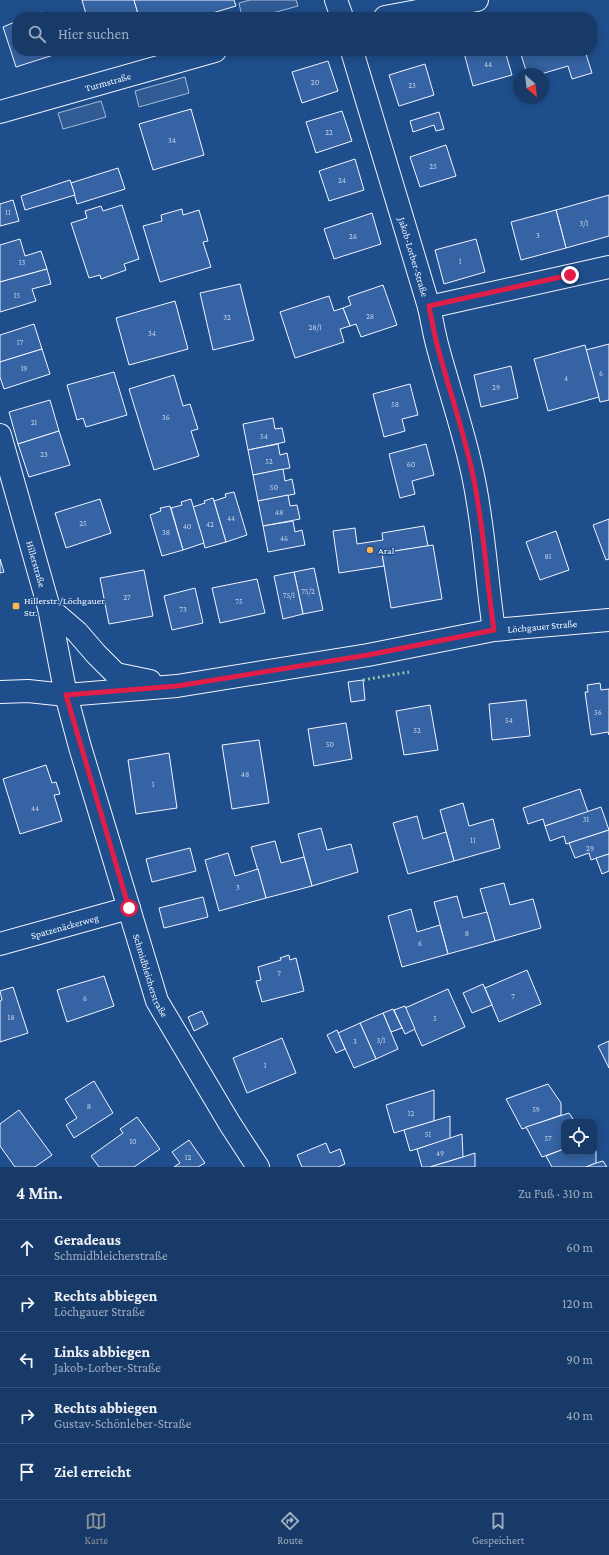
<!DOCTYPE html>
<html lang="de">
<head>
<meta charset="utf-8">
<style>
  :root { --surface:#173a69; --page:#244571; --text:#f1f3f6; --muted:#9eadc0; --line:#36547d; --accent:#8c9099 }
  body { margin:0; font-family:"Crimson Pro",serif; background:var(--page); color:var(--text) }
  .controls { position:absolute; right:12px; bottom:12px; display:grid; overflow:hidden; border-radius:8px; box-shadow:0 2px 10px #0003 }
  .controls button { width:36px; height:36px; display:grid; place-items:center; padding:0; border:0; border-bottom:1px solid var(--line); background:var(--surface); color:var(--text); font:20px sans-serif }
  .compass { position:absolute; left:513px; top:68px; width:36px; height:36px; border-radius:50%; background:var(--surface); box-shadow:0 2px 10px #0003; rotate:152deg }
  .stop { position:absolute; width:12px; height:12px; margin:-9px; border:3px solid #e11d48; border-radius:50%; background:#fff }
  .stop.end { background:#e11d48; border-color:#fff; box-shadow:0 1px 4px #0008 }
  .list { margin:0; padding:0; list-style:none }
  h2 { display:flex; justify-content:space-between; align-items:center; height:52px; margin:0; padding:0 16px; font-size:17px }
  h2 small { font-size:13px; font-weight:400; color:var(--muted) }
  .list li { display:grid; grid-template-columns:26px 1fr auto; gap:12px; align-items:center; box-sizing:border-box; height:56px; padding:0 16px; border-top:1px solid var(--line) }
  .list b { display:block; font-size:15px; white-space:nowrap }
  .list p { margin:0; font-size:13px; white-space:nowrap; color:var(--muted) }
  .list em { font-size:13px; font-style:normal; color:var(--muted) }
  .icon { flex:none; width:22px; height:22px; fill:none; stroke:currentColor; stroke-width:2; stroke-linecap:round; stroke-linejoin:round }
  .map { position:relative; flex:none; width:609px; height:1167px; overflow:hidden }
  .search { position:absolute; background:var(--surface); box-shadow:0 2px 10px #0003; left:12px; right:12px; top:12px; height:44px; display:flex; align-items:center; gap:10px; box-sizing:border-box; padding:0 14px; border-radius:16px; color:var(--muted); font-size:15px }
  .sheet { height:332px; background:var(--surface) }
  nav { display:flex; justify-content:space-around; align-items:center; box-sizing:border-box; height:56px; border-top:1px solid var(--line); background:var(--surface); font-size:11px; color:var(--muted) }
  nav a { display:grid; justify-items:center; gap:2px }
  nav .on { color:var(--accent) }
  .map>svg:first-child { display:block }
  .parking { fill:#305b95; stroke:#a8bbd7 }
  .building { fill:#3563a3; stroke:#f2f6ff }
  .lines { fill:none; stroke-linecap:round; stroke-linejoin:round }
  .street-casing { stroke:#f2f6ff; stroke-width:24 }
  .secondary-casing { stroke:#f2f6ff; stroke-width:24 }
  .street { stroke:#1f4e8c; stroke-width:22 }
  .secondary { stroke:#1f4e8c; stroke-width:22 }
  .hedge { stroke:#97c8a6; stroke-width:3; stroke-dasharray:2 3; stroke-linecap:butt }
  .route { stroke:#e11d48; stroke-width:5 }
  .poi-dot { fill:#ffb74d; stroke:#1f4e8c; stroke-width:1.5 }
  .labels { text-anchor:middle; stroke-width:3; stroke-linejoin:round; paint-order:stroke }
  .number-label { font-size:8px; fill:#c3d1e8 }
  .street-label { font-size:10px; fill:#f2f6ff; stroke:#1f4e8c }
  .poi-label { font-size:10px; fill:#f2f6ff; stroke:#1f4e8c; text-anchor:start }
</style>
</head>
<body>
<div class="map">
<svg width="609" height="1167" viewBox="0 0 609 1167">
  <rect width="100%" height="100%" fill="#1f4e8c"/>
  <g class="parking">
    <polygon points="250,0 296,0 298,6 258,17 242,17 239,3"/>
    <polygon points="185,77 189,93 139,107 135,91"/>
    <polygon points="101,101 106,117 63,129 58,113"/>
  </g>
  <g class="building">
    <polygon points="82,0 134,0 139,17 76,17 86,14"/>
    <polygon points="134,0 234,0 236,6 199,17 139,17"/>
    <polygon points="42,12 43,17 29,17"/>
    <polygon points="17,21 17,51 66,51 16,67 3,27"/>
    <polygon points="471,51 505,51 512,75 473,86 464,53"/>
    <polygon points="520,51 585,51 592,73 572,79 568,66 541,74 527,74"/>
    <polygon points="328,61 338,91 302,103 292,72"/>
    <polygon points="425,64 434,95 399,106 389,75"/>
    <polygon points="191,109 204,155 153,170 139,124"/>
    <polygon points="342,111 352,141 316,153 306,122"/>
    <polygon points="439,112 444,129 436,131 434,125 413,132 410,121"/>
    <polygon points="446,145 456,176 420,187 410,157"/>
    <polygon points="355,159 364,190 329,201 319,171"/>
    <polygon points="118,168 125,189 77,204 71,183"/>
    <polygon points="70,180 75,195 25,210 21,196"/>
    <polygon points="609,195 609,236 566,248 556,210"/>
    <polygon points="13,200 19,221 0,226 0,204"/>
    <polygon points="122,205 139,259 124,264 126,270 101,279 100,275 89,278 71,223 87,218 85,211 101,206 103,211"/>
    <polygon points="182,209 183,215 199,210 208,241 203,242 211,267 160,282 143,226 162,221 161,215"/>
    <polygon points="556,210 566,248 521,260 511,222"/>
    <polygon points="372,213 381,244 334,259 324,229"/>
    <polygon points="20,239 25,256 41,251 47,269 0,282 0,245"/>
    <polygon points="476,239 485,272 444,284 435,250"/>
    <polygon points="47,269 51,284 32,289 36,301 0,312 0,282"/>
    <polygon points="240,284 254,340 213,350 200,293"/>
    <polygon points="383,285 397,325 361,337 356,324 350,326 343,308 351,305 348,297"/>
    <polygon points="329,296 334,311 343,308 350,326 340,329 344,342 295,358 280,312"/>
    <polygon points="175,301 188,349 129,365 116,318"/>
    <polygon points="34,324 42,349 0,362 0,335"/>
    <polygon points="609,344 609,400 600,402 586,350"/>
    <polygon points="585,345 599,397 548,411 534,359"/>
    <polygon points="42,349 50,374 4,389 0,377 0,362"/>
    <polygon points="511,366 518,398 481,407 474,375"/>
    <polygon points="114,372 127,415 86,427 83,418 77,420 67,385"/>
    <polygon points="174,375 183,406 190,404 198,429 191,431 199,456 154,470 129,389"/>
    <polygon points="410,384 418,415 402,419 405,431 384,437 373,394"/>
    <polygon points="50,400 59,431 18,444 9,412"/>
    <polygon points="273,418 275,429 282,428 285,442 248,450 243,424"/>
    <polygon points="59,431 70,465 29,477 18,444"/>
    <polygon points="278,444 280,455 287,453 290,468 253,475 248,450"/>
    <polygon points="426,444 434,475 412,481 415,494 400,498 389,454"/>
    <polygon points="283,469 285,481 292,479 295,494 258,501 253,475"/>
    <polygon points="234,492 247,535 226,542 214,501 226,497 225,494"/>
    <polygon points="288,495 290,506 297,505 300,519 263,526 258,501"/>
    <polygon points="213,498 226,542 205,548 193,507 205,503 204,501"/>
    <polygon points="100,499 111,533 66,548 55,513"/>
    <polygon points="191,499 204,543 183,550 171,508 182,505 181,502"/>
    <polygon points="170,506 183,550 162,556 150,515 161,511 160,508"/>
    <polygon points="609,519 609,559 606,560 593,525"/>
    <polygon points="293,521 295,532 302,530 305,545 268,552 263,526"/>
    <polygon points="424,526 428,546 382,553 384,566 339,573 333,531 355,528 357,544 383,540 382,533"/>
    <polygon points="556,531 569,570 540,580 526,542"/>
    <polygon points="433,545 442,599 391,608 382,553"/>
    <polygon points="0,559 4,572 0,573"/>
    <polygon points="314,568 323,610 303,614 294,572"/>
    <polygon points="144,570 153,616 109,624 100,578"/>
    <polygon points="294,572 303,614 283,619 274,576"/>
    <polygon points="257,579 265,613 220,623 212,588"/>
    <polygon points="195,588 203,623 172,630 164,596"/>
    <polygon points="363,680 365,700 351,702 348,682"/>
    <polygon points="600,683 601,690 609,689 609,735 608,732 591,735 585,692 588,692 587,685"/>
    <polygon points="526,700 530,736 492,740 489,704"/>
    <polygon points="430,705 438,750 404,755 396,711"/>
    <polygon points="346,723 352,759 314,766 308,729"/>
    <polygon points="259,740 269,803 232,809 222,745"/>
    <polygon points="169,753 177,808 136,814 128,760"/>
    <polygon points="46,765 52,783 56,782 60,794 54,795 62,821 20,834 3,779"/>
    <polygon points="580,789 588,812 545,826 543,819 528,824 523,808"/>
    <polygon points="463,803 469,826 493,819 500,848 454,861 440,810"/>
    <polygon points="601,807 609,830 566,844 564,836 550,841 545,826"/>
    <polygon points="417,816 423,839 446,832 454,861 408,874 393,823"/>
    <polygon points="321,828 327,850 351,844 358,872 312,886 298,834"/>
    <polygon points="609,830 609,854 591,860 589,853 575,858 569,843"/>
    <polygon points="275,841 281,863 304,857 312,886 266,898 251,847"/>
    <polygon points="190,848 196,871 152,882 146,859"/>
    <polygon points="228,853 235,876 258,869 266,898 219,911 205,860"/>
    <polygon points="609,854 609,871 602,874 596,858"/>
    <polygon points="504,883 510,905 533,899 541,928 495,941 480,889"/>
    <polygon points="457,896 463,918 487,912 495,941 448,954 434,902"/>
    <polygon points="203,897 208,917 164,928 159,908"/>
    <polygon points="411,909 417,932 440,925 448,954 402,967 388,916"/>
    <polygon points="289,955 290,960 296,958 304,991 262,1002 256,981 261,980 258,967 281,960 280,958"/>
    <polygon points="527,970 541,1004 499,1022 485,988"/>
    <polygon points="104,976 114,1006 67,1022 57,990"/>
    <polygon points="483,984 492,1005 472,1013 463,993"/>
    <polygon points="13,987 28,1033 0,1042 0,1001 2,1000 0,991"/>
    <polygon points="448,989 465,1027 422,1046 405,1008"/>
    <polygon points="405,1006 415,1029 405,1034 394,1010"/>
    <polygon points="393,1009 402,1028 391,1032 383,1013"/>
    <polygon points="202,1011 208,1024 194,1031 188,1017"/>
    <polygon points="383,1013 398,1049 376,1059 360,1023"/>
    <polygon points="360,1023 376,1059 354,1068 338,1033"/>
    <polygon points="337,1030 345,1049 336,1053 327,1035"/>
    <polygon points="282,1038 296,1073 247,1093 233,1058"/>
    <polygon points="609,1041 609,1068 598,1046"/>
    <polygon points="94,1081 113,1113 74,1138 66,1125 77,1118 65,1099"/>
    <polygon points="548,1084 561,1103 561,1115 522,1129 506,1099"/>
    <polygon points="434,1090 434,1121 394,1133 386,1105"/>
    <polygon points="19,1110 52,1155 35,1167 15,1167 0,1146 0,1124"/>
    <polygon points="569,1113 575,1122 564,1122 564,1149 542,1157 526,1127"/>
    <polygon points="450,1116 450,1139 410,1151 404,1130"/>
    <polygon points="137,1117 160,1149 134,1167 99,1167 91,1156 123,1133 120,1129"/>
    <polygon points="462,1134 463,1157 430,1167 422,1167 417,1149"/>
    <polygon points="189,1140 205,1163 198,1167 174,1167 180,1163 172,1152"/>
    <polygon points="326,1143 330,1153 340,1149 345,1164 338,1167 302,1167 297,1155"/>
    <polygon points="594,1148 596,1151 596,1163 586,1167 552,1167 546,1156 564,1149 564,1152 594,1152"/>
    <polygon points="475,1153 475,1167 430,1167 463,1157"/>
    <polygon points="603,1161 607,1167 586,1167 596,1163"/>
  </g>
  <g class="lines">
    <defs>
      <g id="street">
        <polyline points="336,0 342,17"/>
        <polyline points="385,17 477,0"/>
        <path id="s1" d="M352 51 429 307C432 320 434 334 438 348 449 389 463 429 472 471 484 523 486 577 494 630"/>
        <path id="s2" d="M0 112 215 51"/>
        <polyline points="429,307 609,267"/>
        <path id="s3" d="M66 695 80 747 157 1001 230 1124 258 1167"/>
        <path id="s4" d="M0 944 129 908"/>
      </g>
      <g id="secondary">
        <path id="s5" d="M0 435 49 608 66 695"/>
        <polyline points="49,608 77,632 96,654 116,674 150,681"/>
        <path id="s6" d="M0 692 28 691 66 695 177 686 368 655 494 630 609 620"/>
      </g>
    </defs>
    <use href="#street" class="street-casing"/>
    <use href="#secondary" class="secondary-casing"/>
    <use href="#street" class="street"/>
    <use href="#secondary" class="secondary"/>
    <polyline class="hedge" points="363,680 409,672"/>
  </g>
  <g class="lines">
    <path class="route" d="M129 908 66 695 177 686 368 655 494 630C486 577 484 523 472 471 463 429 449 389 438 348 434 334 432 320 429 306L570 275"/>
  </g>
  <g class="poi-dot">
    <circle cx="370" cy="550" r="4"/>
    <rect x="12" y="602" width="8" height="8" rx="2"/>
  </g>
  <g class="labels">
    <g class="number-label">
      <text x="488" y="67">44</text>
      <text x="315" y="85">20</text>
      <text x="412" y="88">23</text>
      <text x="329" y="135">22</text>
      <text x="172" y="143">34</text>
      <text x="433" y="169">25</text>
      <text x="342" y="183">24</text>
      <text x="8" y="215">11</text>
      <text x="584" y="226">3/1</text>
      <text x="538" y="238">3</text>
      <text x="353" y="239">26</text>
      <text x="460" y="264">1</text>
      <text x="22" y="265">13</text>
      <text x="17" y="298">15</text>
      <text x="370" y="319">28</text>
      <text x="227" y="320">32</text>
      <text x="315" y="330">28/1</text>
      <text x="152" y="336">34</text>
      <text x="20" y="345">17</text>
      <text x="24" y="371">19</text>
      <text x="601" y="376">6</text>
      <text x="566" y="381">4</text>
      <text x="496" y="390">29</text>
      <text x="395" y="407">58</text>
      <text x="166" y="420">36</text>
      <text x="34" y="425">21</text>
      <text x="264" y="439">54</text>
      <text x="44" y="457">23</text>
      <text x="269" y="464">52</text>
      <text x="411" y="467">60</text>
      <text x="274" y="490">50</text>
      <text x="279" y="515">48</text>
      <text x="231" y="521">44</text>
      <text x="83" y="526">25</text>
      <text x="210" y="527">42</text>
      <text x="187" y="529">40</text>
      <text x="166" y="535">38</text>
      <text x="284" y="541">46</text>
      <text x="548" y="559">81</text>
      <text x="308" y="594">75/2</text>
      <text x="289" y="598">75/1</text>
      <text x="127" y="600">27</text>
      <text x="239" y="604">75</text>
      <text x="183" y="612">73</text>
      <text x="598" y="715">56</text>
      <text x="509" y="723">54</text>
      <text x="417" y="733">52</text>
      <text x="330" y="747">50</text>
      <text x="245" y="777">48</text>
      <text x="153" y="787">1</text>
      <text x="35" y="811">44</text>
      <text x="586" y="822">31</text>
      <text x="473" y="843">11</text>
      <text x="590" y="851">29</text>
      <text x="238" y="890">3</text>
      <text x="467" y="936">8</text>
      <text x="420" y="946">6</text>
      <text x="279" y="976">7</text>
      <text x="513" y="999">7</text>
      <text x="85" y="1001">6</text>
      <text x="11" y="1020">18</text>
      <text x="435" y="1021">5</text>
      <text x="381" y="1043">3/1</text>
      <text x="355" y="1044">3</text>
      <text x="265" y="1068">1</text>
      <text x="89" y="1109">8</text>
      <text x="536" y="1112">59</text>
      <text x="411" y="1116">12</text>
      <text x="428" y="1137">51</text>
      <text x="548" y="1141">57</text>
      <text x="133" y="1144">10</text>
      <text x="440" y="1156">49</text>
      <text x="188" y="1160">12</text>
    </g>
    <g class="street-label">
      <text dy="4" stroke="none"><textPath href="#s2" startOffset="112">Turmstraße</textPath></text>
      <text dy="4" stroke="none"><textPath href="#s1" startOffset="215">Jakob-Lorber-Straße</textPath></text>
      <text dy="4" stroke="none"><textPath href="#s5" startOffset="134">Hillerstraße</textPath></text>
      <text dy="4" stroke="none"><textPath href="#s6" startOffset="548">Löchgauer Straße</textPath></text>
      <text dy="4" stroke="none"><textPath href="#s4" startOffset="67">Spatzenäckerweg</textPath></text>
      <text dy="4" stroke="none"><textPath href="#s3" startOffset="293">Schmidbleicherstraße</textPath></text>
    </g>
    <g class="poi-label">
      <text x="378" y="554">Aral</text>
      <text x="24" y="604">Hillerstr./Löchgauer<tspan x="24" dy="12">Str.</tspan></text>
    </g>
  </g>
</svg>
<div class="controls">
<button><svg class="icon" aria-label="locate" viewBox="0 0 24 24"><circle cx="12" cy="12" r="6"/><path d="M12 2v4M12 18v4M2 12h4M18 12h4"/></svg></button>
</div>
<svg class="compass" viewBox="-18 -18 36 36"><path d="M0-13l5 13h-10z" fill="#e53935"/><path d="M0 13l5-13h-10z" fill="#9eadc0"/></svg>
<div class="stop" style="left:129px;top:908px"></div>
<div class="stop end" style="left:570px;top:275px"></div>
<div class="search"><svg class="icon" aria-label="search" viewBox="0 0 24 24"><circle cx="10" cy="10" r="6"/><path d="M15 15l6 6"/></svg>Hier suchen</div>
</div>
<section class="sheet">
<h2>4 Min.<small>Zu Fuß · 310 m</small></h2>
<ul class="list">
<li><svg class="icon" aria-label="ahead" viewBox="0 0 24 24"><path d="M12 20V5M6 11l6-6 6 6"/></svg><div><b>Geradeaus</b><p>Schmidbleicherstraße</p></div><em>60 m</em></li>
<li><svg class="icon" aria-label="right" viewBox="0 0 24 24"><path d="M7 20v-9h11M14 6l5 5-5 5"/></svg><div><b>Rechts abbiegen</b><p>Löchgauer Straße</p></div><em>120 m</em></li>
<li><svg class="icon" aria-label="left" viewBox="0 0 24 24"><path d="M17 20v-9H6M10 6l-5 5 5 5"/></svg><div><b>Links abbiegen</b><p>Jakob-Lorber-Straße</p></div><em>90 m</em></li>
<li><svg class="icon" aria-label="right" viewBox="0 0 24 24"><path d="M7 20v-9h11M14 6l5 5-5 5"/></svg><div><b>Rechts abbiegen</b><p>Gustav-Schönleber-Straße</p></div><em>40 m</em></li>
<li><svg class="icon" aria-label="arrive" viewBox="0 0 24 24"><path d="M6 21V4h12l-3 4 3 4H6"/></svg><div><b>Ziel erreicht</b></div></li>
</ul>
</section>
<nav>
<a class="on"><svg class="icon" aria-label="map" viewBox="0 0 24 24"><path d="M3 6l6-2 6 2 6-2v14l-6 2-6-2-6 2zM9 4v14M15 6v14"/></svg>Karte</a>
<a><svg class="icon" aria-label="directions" viewBox="0 0 24 24"><path d="M12 3l9 9-9 9-9-9zM9 14v-3h6M13 9l2 2-2 2"/></svg>Route</a>
<a><svg class="icon" aria-label="saved" viewBox="0 0 24 24"><path d="M7 4h10v16l-5-4-5 4z"/></svg>Gespeichert</a>
</nav>
</body>
</html>
